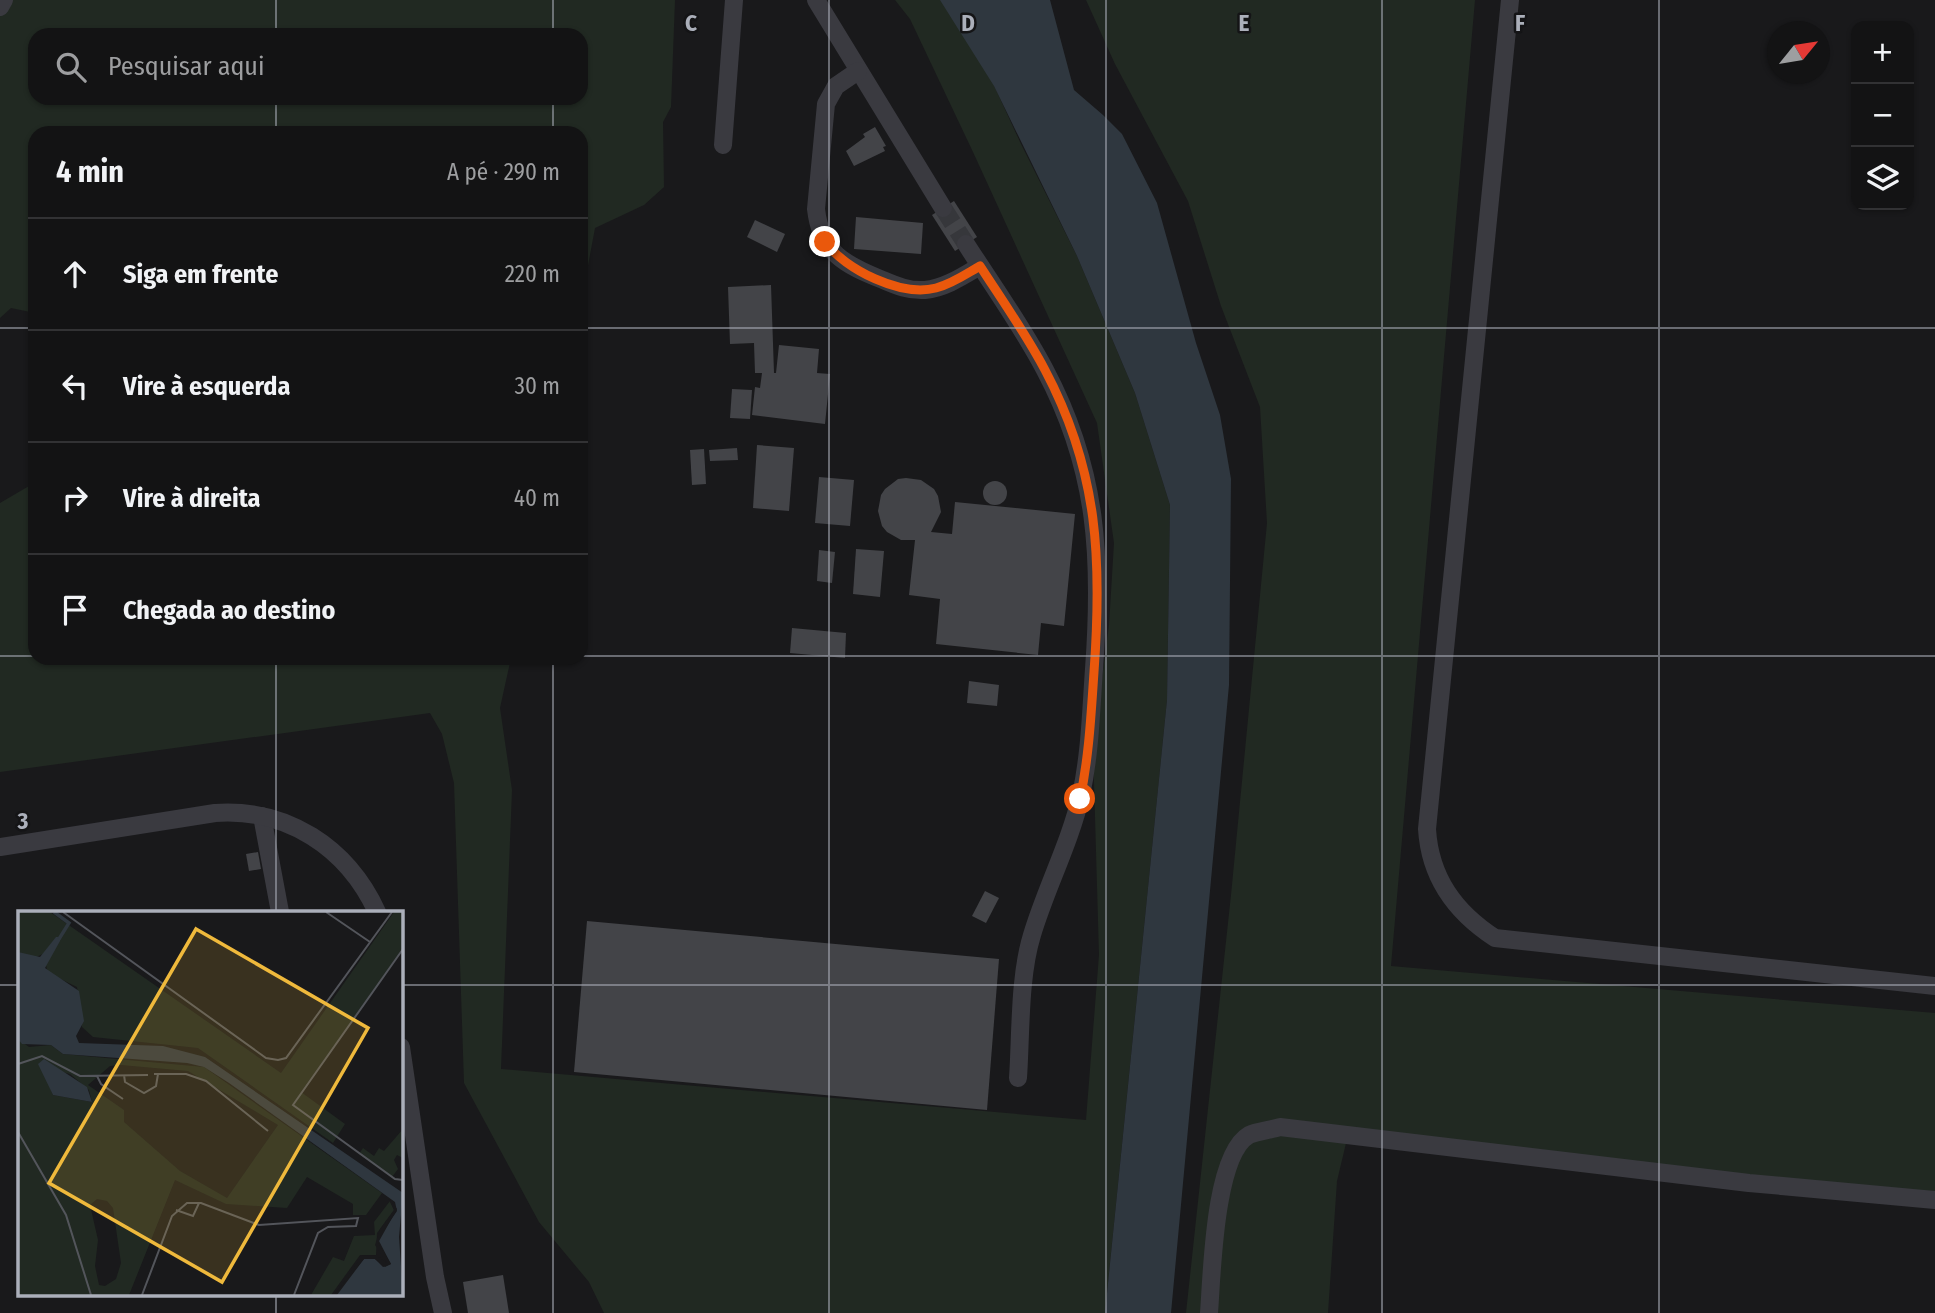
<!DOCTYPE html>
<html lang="pt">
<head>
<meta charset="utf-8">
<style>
  :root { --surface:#131314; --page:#1c1c1d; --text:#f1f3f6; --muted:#9d9ea0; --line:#323234 }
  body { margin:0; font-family:"Fira Sans Condensed",sans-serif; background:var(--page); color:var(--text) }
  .controls { position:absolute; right:21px; top:21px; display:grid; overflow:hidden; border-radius:14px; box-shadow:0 2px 5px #0004 }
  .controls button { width:63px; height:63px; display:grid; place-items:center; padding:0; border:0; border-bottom:2px solid var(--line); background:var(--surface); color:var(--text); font:35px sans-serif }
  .compass { position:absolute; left:1767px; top:21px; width:63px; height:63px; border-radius:50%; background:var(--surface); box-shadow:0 2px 5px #0004; rotate:60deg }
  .stop { position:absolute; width:21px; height:21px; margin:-16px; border:5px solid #ea580c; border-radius:50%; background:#fff }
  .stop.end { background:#ea580c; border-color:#fff; box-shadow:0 2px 7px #0008 }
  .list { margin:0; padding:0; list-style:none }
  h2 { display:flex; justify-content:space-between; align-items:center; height:91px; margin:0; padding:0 28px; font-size:30px }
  h2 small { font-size:23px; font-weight:400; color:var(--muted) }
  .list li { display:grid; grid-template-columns:46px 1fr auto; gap:21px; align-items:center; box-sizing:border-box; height:112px; padding:0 28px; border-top:2px solid var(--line) }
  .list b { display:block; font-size:26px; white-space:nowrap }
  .list em { font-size:23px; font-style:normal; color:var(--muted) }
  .icon { flex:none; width:38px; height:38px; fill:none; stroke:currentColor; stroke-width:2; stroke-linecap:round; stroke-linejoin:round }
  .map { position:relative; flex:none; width:1935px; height:1313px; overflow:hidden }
  .search { position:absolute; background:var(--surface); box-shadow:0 2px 5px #0004; left:28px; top:28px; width:560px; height:77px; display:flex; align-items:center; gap:18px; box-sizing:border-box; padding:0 24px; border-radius:21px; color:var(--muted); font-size:26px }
  .panel { position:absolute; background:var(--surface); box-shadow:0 2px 5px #0004; left:28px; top:126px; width:560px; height:539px; border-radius:21px }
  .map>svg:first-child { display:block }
  .green { fill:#212922; fill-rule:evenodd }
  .water { fill:#2f373f }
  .building { fill:#434448 }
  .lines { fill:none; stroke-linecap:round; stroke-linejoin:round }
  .minor-tunnel { stroke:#36373b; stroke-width:18; stroke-dasharray:18 9; stroke-linecap:butt }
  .minor { stroke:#3a3a40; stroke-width:18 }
  .route { stroke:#ea580c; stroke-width:9 }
  .grid { fill:none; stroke:#abafba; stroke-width:2; stroke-opacity:0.55 }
  .inset-river { fill:none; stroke:#2f373f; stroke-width:3.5 }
  .inset-road { fill:none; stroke:#53555b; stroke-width:2 }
  .view { fill:#efb93c; fill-opacity:0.15; stroke:#efb93c; stroke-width:3.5 }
  .inset-edge { fill:none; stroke:#abafba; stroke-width:3.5 }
  .grid-label { font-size:23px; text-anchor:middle; font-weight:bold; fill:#abafba; stroke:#141416; stroke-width:5; stroke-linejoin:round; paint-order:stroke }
</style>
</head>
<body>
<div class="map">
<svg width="1935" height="1313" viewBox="0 0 1935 1313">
  <rect width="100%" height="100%" fill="#19191b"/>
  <g class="green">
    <path d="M0 0H675L671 107 663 122 664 187 644 205 595 228 581 303V133H35V313L11 308 0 318ZM35 35H581V98H35Z"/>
    <polygon points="895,0 955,0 1020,142 1077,256 1135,393 1170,505 1167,700 1105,1313 604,1313 589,1282 539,1222 464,1083 454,783 442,734 430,713 0,772 0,503 29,486 35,480 35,658 511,658 500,708 512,790 501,1069 1086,1120 1099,955 1093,747 1109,625 1114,543 1097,423 973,152 910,19"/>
    <polygon points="1086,0 1475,0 1391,966 1935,1013 1935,1194 1347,1139 1337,1181 1328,1313 1186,1313 1231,895 1267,523 1260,407 1221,306 1188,201 1115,64"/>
  </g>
  <polygon class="water" points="940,0 1050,0 1074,90 1103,115 1122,134 1157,203 1196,343 1220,415 1231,479 1229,685 1171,1313 1105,1313 1167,700 1170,505 1135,393 1077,256 994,86"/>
  <g class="building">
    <polygon points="875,127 886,146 883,147 885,151 854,166 846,151 865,137 863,134"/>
    <polygon points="954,201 977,237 955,251 932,215"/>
    <polygon points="856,217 923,223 921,254 854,249"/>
    <polygon points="755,220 785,234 777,252 747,237"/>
    <polygon points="771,285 774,373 776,373 779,345 819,349 817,373 830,374 825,424 752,415 755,387 760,388 762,373 755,373 754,343 730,344 728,287"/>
    <polygon points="732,389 752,390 750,419 730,418"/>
    <polygon points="757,445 794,448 789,511 753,508"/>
    <polygon points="737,448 738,460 710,461 709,450"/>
    <polygon points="704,449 706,484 692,485 690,450"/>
    <polygon points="819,477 854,480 850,526 815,523"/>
    <polygon points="906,478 921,480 934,489 938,496 941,512 931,532 952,534 955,502 1075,514 1064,626 1041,623 1038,655 936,644 940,599 909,595 915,540 901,540 887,532 882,526 878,511 881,495 885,489 898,479"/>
    <circle cx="995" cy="493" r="12"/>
    <polygon points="856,549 884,551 880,597 853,594"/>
    <polygon points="819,550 835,552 832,583 817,581"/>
    <polygon points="792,628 846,633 845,658 790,653"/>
    <polygon points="969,681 999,685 997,706 967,703"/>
    <polygon points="258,852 261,869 249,871 246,854"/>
    <polygon points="985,891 999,898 986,923 972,916"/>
    <polygon points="587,921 999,959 987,1110 574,1072"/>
    <polygon points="503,1275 509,1313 468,1313 463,1282"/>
  </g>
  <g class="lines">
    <polyline class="minor-tunnel" points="943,208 966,244"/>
    <g class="minor">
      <polyline points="816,0 943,208"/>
      <path d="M1510 0 1427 829C1430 878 1455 912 1495 938L1935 986"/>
      <polyline points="0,7 4,0"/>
      <path d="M858 71 836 86 826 104 816 209C821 253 845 265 883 280 897 286 909 291 925 290 945 288 963 276 980 266"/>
      <polyline points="723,145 734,0"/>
      <path d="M966 244C993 286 1022 326 1045 370 1098 470 1102 559 1094 669 1091 711 1090 754 1081 795 1070 843 1046 888 1032 935 1019 977 1021 1034 1018 1078"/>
      <polyline points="262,816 280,912"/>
      <path d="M0 847 215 813C287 808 347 847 377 912"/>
      <polyline points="401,1047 435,1277 443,1313"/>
      <path d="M1209 1313C1212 1275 1214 1155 1249 1135 1257 1131 1271 1130 1280 1127L1749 1183 1935 1200"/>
    </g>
  </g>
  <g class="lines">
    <path class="route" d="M825 242C846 270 901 297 936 288 952 284 966 274 980 266 1002 300 1026 334 1045 370 1099 472 1102 561 1094 672 1091 715 1089 757 1080 799"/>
  </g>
  <path class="grid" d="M276 0V35M553 0V35M829 0V1313M1106 0V1313M1382 0V1313M1659 0V1313M276 98V133M553 98V133M0 328H35M581 328H1935M0 656H35M581 656H1935M276 658V912M553 658V1313M0 985H19M401 985H1935M276 1294V1313"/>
  <g transform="translate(18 911)">
    <rect width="385" height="385" fill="#19191b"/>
    <path d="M0 1H32L263 162 376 1H385V37L283 181 327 213 315 232 180 137 75 126 64 116 59 76 30 62 25 43 16 47 0 41ZM0 128 11 136 33 134 45 143 186 156 364 282 348 304H335V293L289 266 269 297 208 293 157 269 111 384H0ZM103 154 170 160 260 214 209 287 162 260 106 211V199L70 174 92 155ZM24 156 52 163 71 179 74 191 35 184ZM79 288 89 290 95 297 103 352 98 368 87 375 81 374 77 355 80 329 72 294ZM385 218V247L379 244 376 249 380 258 374 266 341 243 345 237 356 245 361 237 366 240ZM372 290 376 299 359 322 358 344H342L313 384H293L315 346 326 350 336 325 357 324 356 311Z" fill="#212922" fill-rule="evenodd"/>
    <path d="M38 26H43L42 30 27 57 61 80 66 110 58 125 61 132 145 135 187 146 385 282 381 326 385 384H319L346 348H357L365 356 373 353 360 328 379 300 377 291 211 172 186 156 169 152 45 143 33 134 4 133 0 128V41L22 46ZM26 148 69 176 74 191 35 184 20 153Z" fill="#2f373f"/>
    <path d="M370 287 379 298 360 332 373 353 367 356 357 348H346L316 384 344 345 358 344 369 352 357 334 362 318 376 299Z" fill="#19191b"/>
    <path class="inset-river" d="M36 1 51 12 41 28"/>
    <path class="inset-road" d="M45 1 248 147 260 149 268 147 374 1M308 1 352 31M385 38 275 194 377 268 385 269M0 153 24 145 62 165 130 164M136 163H168L188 170 250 220M106 164 107 171 126 182 138 175 140 163M79 165 83 173 105 188M0 221 48 304 73 384M158 299 175 305 181 292M124 384 154 305 169 292H183L241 314 340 307 338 315 310 316 300 322 276 384"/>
    <path class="view" d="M178 18 350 117 204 371 31 272Z"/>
    <rect width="385" height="385" class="inset-edge"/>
  </g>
  <g class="grid-label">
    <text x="691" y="31">C</text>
    <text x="968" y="31">D</text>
    <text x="1244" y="31">E</text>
    <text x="1520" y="31">F</text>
    <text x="23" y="829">3</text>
  </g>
</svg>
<div class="controls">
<button>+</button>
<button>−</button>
<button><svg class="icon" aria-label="layers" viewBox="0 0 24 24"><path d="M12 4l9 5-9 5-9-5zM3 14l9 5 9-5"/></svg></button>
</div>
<svg class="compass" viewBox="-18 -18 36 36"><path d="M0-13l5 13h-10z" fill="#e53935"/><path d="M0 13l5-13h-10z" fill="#9d9ea0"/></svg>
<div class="stop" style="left:1080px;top:799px"></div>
<div class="stop end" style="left:825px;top:242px"></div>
<div class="search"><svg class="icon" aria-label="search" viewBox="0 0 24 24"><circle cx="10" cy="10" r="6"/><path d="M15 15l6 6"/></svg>Pesquisar aqui</div>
<section class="panel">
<h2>4 min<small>A pé · 290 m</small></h2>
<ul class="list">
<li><svg class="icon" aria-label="ahead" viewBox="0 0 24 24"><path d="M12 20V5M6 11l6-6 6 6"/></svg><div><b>Siga em frente</b></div><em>220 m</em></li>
<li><svg class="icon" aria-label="left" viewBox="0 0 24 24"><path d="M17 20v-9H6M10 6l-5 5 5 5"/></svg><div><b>Vire à esquerda</b></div><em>30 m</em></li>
<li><svg class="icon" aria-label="right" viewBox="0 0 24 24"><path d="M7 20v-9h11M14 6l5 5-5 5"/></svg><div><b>Vire à direita</b></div><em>40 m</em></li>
<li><svg class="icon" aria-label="arrive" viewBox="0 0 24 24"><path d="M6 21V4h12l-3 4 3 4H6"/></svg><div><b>Chegada ao destino</b></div></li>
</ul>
</section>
</div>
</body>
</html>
